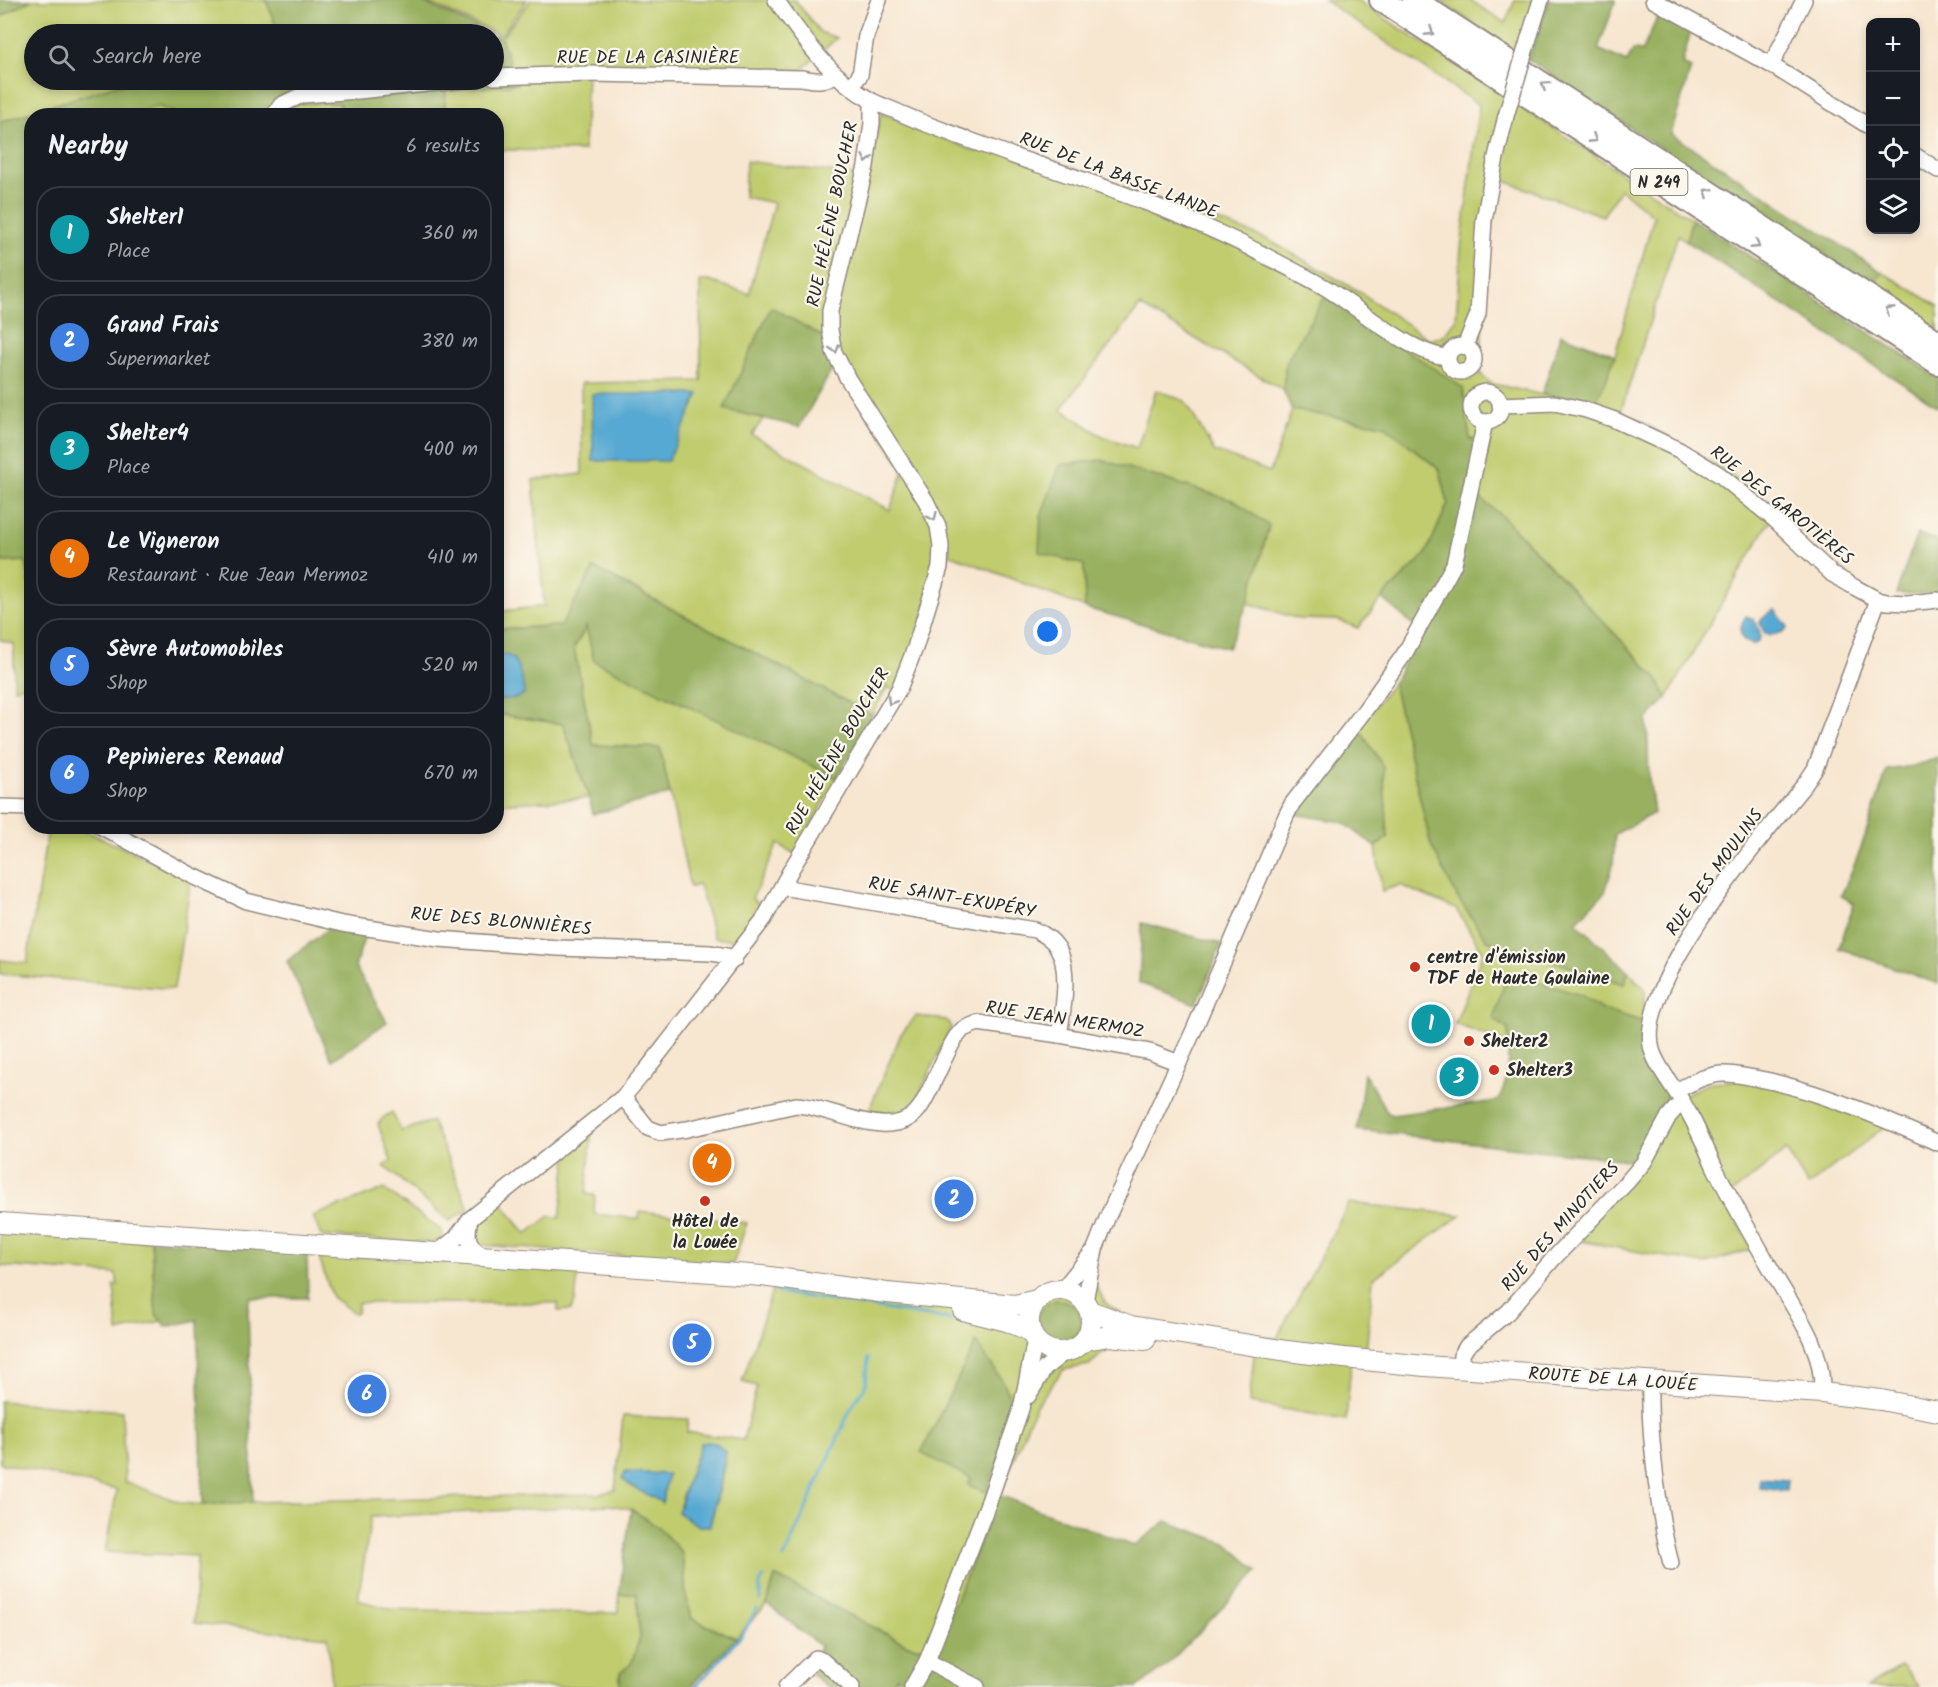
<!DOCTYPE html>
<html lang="en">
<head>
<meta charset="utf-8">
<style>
  :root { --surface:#171b24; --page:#242831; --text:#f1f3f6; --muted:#9ea1a6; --line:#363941; --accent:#7c3aed }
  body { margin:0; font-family:Kalam,sans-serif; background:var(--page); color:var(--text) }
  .controls { position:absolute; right:18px; top:18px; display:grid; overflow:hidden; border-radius:12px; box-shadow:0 3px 9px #0003 }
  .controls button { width:54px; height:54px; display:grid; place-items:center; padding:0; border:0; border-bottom:2px solid var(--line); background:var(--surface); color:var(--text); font:30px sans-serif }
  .you { position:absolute; left:1048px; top:632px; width:21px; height:21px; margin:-15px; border:4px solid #fff; border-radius:50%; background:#1a73e8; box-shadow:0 0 0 9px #1a73e833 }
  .badge { display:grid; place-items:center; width:39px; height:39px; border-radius:50%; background:var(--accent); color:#fff; font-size:20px; font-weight:700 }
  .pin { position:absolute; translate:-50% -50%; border:3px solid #fff; box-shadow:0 2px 6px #0006 }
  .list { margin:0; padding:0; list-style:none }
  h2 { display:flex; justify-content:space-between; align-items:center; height:78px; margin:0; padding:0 24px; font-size:26px }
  h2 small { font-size:20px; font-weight:400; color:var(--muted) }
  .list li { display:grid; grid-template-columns:39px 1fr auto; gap:18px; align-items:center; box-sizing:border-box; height:96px; margin:0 12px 12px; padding:0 12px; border:2px solid var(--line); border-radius:24px }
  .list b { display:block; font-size:22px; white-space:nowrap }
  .list p { margin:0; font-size:20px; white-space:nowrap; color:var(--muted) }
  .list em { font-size:20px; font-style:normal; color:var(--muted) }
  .icon { flex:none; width:33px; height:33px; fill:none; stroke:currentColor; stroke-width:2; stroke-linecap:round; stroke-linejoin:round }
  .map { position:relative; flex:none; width:1938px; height:1687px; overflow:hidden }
  .search { position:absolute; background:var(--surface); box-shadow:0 3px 9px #0003; left:24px; top:24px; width:480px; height:66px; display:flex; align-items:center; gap:15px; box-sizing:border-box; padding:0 21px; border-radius:33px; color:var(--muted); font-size:22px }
  .panel { position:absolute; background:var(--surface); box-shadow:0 3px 9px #0003; left:24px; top:108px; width:480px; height:726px; border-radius:24px }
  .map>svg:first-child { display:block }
  .green { fill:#c0cc6e; stroke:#767c4c; stroke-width:1.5; fill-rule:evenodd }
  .forest { fill:#98b061; stroke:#626e46; stroke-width:1.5 }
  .water { fill:#57a9d2; stroke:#416a7e; stroke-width:1.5 }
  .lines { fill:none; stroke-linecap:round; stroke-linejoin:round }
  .stream { stroke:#57a9d2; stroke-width:3 }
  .minor-casing { stroke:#91887e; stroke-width:18 }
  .major-casing { stroke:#91887e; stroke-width:22 }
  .highway-casing { stroke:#91887e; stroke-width:26 }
  .minor { stroke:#fff; stroke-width:15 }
  .major { stroke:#fff; stroke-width:20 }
  .highway { stroke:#fff; stroke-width:22 }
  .minor-bridge-casing { stroke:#91887e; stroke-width:18; stroke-linecap:butt }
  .minor-bridge { stroke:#fff; stroke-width:15 }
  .oneway { stroke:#a0a0a0 }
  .poi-dot { fill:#c8321e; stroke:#fbf7ec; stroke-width:2 }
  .labels { text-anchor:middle; stroke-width:4.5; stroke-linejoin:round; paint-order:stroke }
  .shield { fill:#fbf7ec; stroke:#696865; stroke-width:1.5 }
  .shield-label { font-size:16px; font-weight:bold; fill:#2b2b2b }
  .street-label { font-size:18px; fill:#2b2b2b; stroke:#fbf7ec }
  .poi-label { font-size:18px; font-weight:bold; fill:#2b2b2b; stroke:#fbf7ec; text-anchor:start }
</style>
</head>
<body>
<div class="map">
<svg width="1938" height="1687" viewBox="0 0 1938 1687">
  <rect width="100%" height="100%" fill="#fbf7ec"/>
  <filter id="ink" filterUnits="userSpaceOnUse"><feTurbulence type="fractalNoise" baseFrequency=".0167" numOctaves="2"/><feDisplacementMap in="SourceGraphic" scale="12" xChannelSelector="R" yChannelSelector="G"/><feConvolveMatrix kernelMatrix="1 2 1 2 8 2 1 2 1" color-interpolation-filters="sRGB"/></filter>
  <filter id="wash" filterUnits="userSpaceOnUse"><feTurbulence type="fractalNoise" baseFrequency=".008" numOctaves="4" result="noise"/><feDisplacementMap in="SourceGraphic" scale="24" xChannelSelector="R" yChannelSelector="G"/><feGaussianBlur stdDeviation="1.35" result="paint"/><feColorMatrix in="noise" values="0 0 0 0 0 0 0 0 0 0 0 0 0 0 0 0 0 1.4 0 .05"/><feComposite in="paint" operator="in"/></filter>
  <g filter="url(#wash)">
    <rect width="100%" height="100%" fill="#f7e6d0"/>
    <g class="green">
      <polygon points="31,0 266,0 279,34 34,34 34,80 133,80 0,122 0,17"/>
      <polygon points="422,0 527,0 501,35"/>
      <polygon points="531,0 795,0 820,32 837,38 798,73 587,71 584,151 497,150 496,116 444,116 446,90 516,84 501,38"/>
      <path d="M1324 0H1357L1692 219 1686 241 1678 235 1620 414 1635 418 1732 474 1775 516 1768 524 1667 698 1656 677 1506 520 1477 496 1489 444 1470 439 1286 362 1283 390 1140 306 1061 409 1102 436 1137 448 1156 390 1185 401 1214 451 1270 472 1292 410 1384 425 1440 470 1448 503 1426 554 1382 598 1358 628 1338 620 1299 619 1248 603 1269 525 1084 565 1085 608 949 554 903 695 887 687 872 715 594 568 561 626 497 629 496 612 544 606 533 480 582 474 581 383 701 381 700 281H709L749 294 774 203 744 197 746 161 868 177 881 113 977 152 985 136 1267 239 1358 291 1430 340 1444 335 1456 320 1461 248 1479 105ZM1499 179 1603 216 1620 189 1654 216 1615 355 1606 381 1593 406 1493 384 1484 378 1480 371 1488 246ZM835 365 904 470 890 510 752 435 763 419 725 409Z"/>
      <polygon points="1438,0 1470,0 1505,23 1515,0 1549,0 1529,60"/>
      <polygon points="340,103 342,115 268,116 275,104"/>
      <polygon points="158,106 180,115 131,116"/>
      <polygon points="1882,272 1938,306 1938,330 1872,286"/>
      <polygon points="0,557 4,562 26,561 31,590 31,683 14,688 14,644 0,640"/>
      <polygon points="587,626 594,661 837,778 795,854 778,844 752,899 761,905 735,940 714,938 699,885 690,887 660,748 593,745 574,648"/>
      <polygon points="1393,683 1431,845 1487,940 1624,984 1628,971 1645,989 1644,1022 1602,1009 1581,995 1508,1030 1509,1044 1455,1024 1483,952 1456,909 1400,885 1382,891 1376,847 1388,837 1358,727"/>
      <polygon points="496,714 563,724 589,798 497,804"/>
      <polygon points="48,827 77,827 191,879 174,989 0,974 0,960 27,963"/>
      <path d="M916 1016 946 1020 951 1027 915 1103C901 1117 886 1118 868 1112L901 1034Z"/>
      <polygon points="1745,1080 1799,1091 1888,1124 1808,1186 1786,1150 1725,1199 1752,1249 1704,1264 1582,1241 1579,1224 1636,1161 1666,1097 1685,1094 1712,1082"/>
      <polygon points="392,1112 401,1131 432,1121 469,1209 449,1221 384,1166 391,1161 378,1124 384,1117"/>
      <path d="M592 1132 586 1194 595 1195 594 1214 639 1219 640 1211 747 1223 733 1264 480 1245C473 1237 475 1231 477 1221L502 1203 526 1234 550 1216 560 1218 568 1150Z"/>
      <polygon points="384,1189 442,1231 443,1240 432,1243 321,1236 313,1216"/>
      <polygon points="1349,1203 1461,1215 1373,1279 1366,1353 1352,1352 1346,1420 1249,1403 1256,1337 1277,1338"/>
      <polygon points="0,1234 151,1240 156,1313 161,1321 118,1332 114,1285 118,1285 116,1274 0,1266"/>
      <polygon points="321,1253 578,1273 575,1302 571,1310 558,1311 558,1303 358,1303 357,1313 354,1313 332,1297 320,1261"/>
      <path d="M778 1273 1019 1304 1053 1285 1097 1287 1105 1303 1134 1322 1107 1350 1089 1365 1063 1370 1035 1407 935 1651 908 1645 775 1576 767 1604 736 1638 692 1619 686 1596 682 1553 658 1527 631 1509 610 1505 371 1517 358 1600 391 1609 522 1613H618L619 1595 637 1593 640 1638 631 1664 620 1673V1687H332L328 1637 194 1623 197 1556 105 1552 117 1490 0 1463V1401L122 1411 125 1482 182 1503 203 1505 253 1502 598 1494 615 1490 623 1416 688 1419 687 1432 743 1440 757 1386 742 1382ZM701 1443 726 1452 721 1484 710 1526H699L681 1498Z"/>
      <polygon points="1901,1666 1920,1687 1867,1687"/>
    </g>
    <g class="forest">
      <polygon points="0,0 31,0 0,17"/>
      <polygon points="266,0 418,0 492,34 279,34"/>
      <polygon points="1549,0 1616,0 1598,49 1627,62 1633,50 1642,51 1659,14 1691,30 1682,64 1691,68 1671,134 1882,272 1872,286 1707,179 1529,60"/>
      <polygon points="494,35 501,38 517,84 446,90 444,115 342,115 339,103 276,104 268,116 180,115 158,106 131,115 32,116 31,590 26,561 3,562 0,557 0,122 133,80 297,83 297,80 494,80"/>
      <polygon points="1692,219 1938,377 1938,407 1686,241"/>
      <polygon points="1325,296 1463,388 1470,439 1489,443 1478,496 1506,520 1656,677 1667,698 1647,719 1649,778 1654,813 1615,834 1613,865 1605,892 1576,922 1628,971 1624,984 1487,940 1457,897 1431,845 1393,683 1421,632 1382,598 1426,554 1448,503 1440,470 1384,425 1292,410 1283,390 1286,362"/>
      <polygon points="771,307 827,339 835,365 799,427 724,409"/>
      <polygon points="1561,334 1615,355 1606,381 1593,406 1542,394"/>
      <polygon points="1102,460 1235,501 1269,526 1248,603 1228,648 1085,608 1084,565 1039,552 1041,516 1060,465"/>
      <polygon points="1917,534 1938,540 1938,593 1896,594"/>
      <polygon points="594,568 872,715 837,778 594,661 586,627 574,648 593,745 660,748 670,794 593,814 589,798 563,724 497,714 496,629 561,626"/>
      <polygon points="1358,727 1383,766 1388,837 1376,847 1343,822 1294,814"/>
      <polygon points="1938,758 1938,984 1839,948 1854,903 1841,896 1860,851 1887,770 1913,766"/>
      <polygon points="1142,923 1222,944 1197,1004 1139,983"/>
      <polygon points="328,929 365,935 355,967 387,1022 332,1060 287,961"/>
      <path d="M1508 973 1581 995 1602 1009 1644 1022V1052L1666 1089V1097L1636 1161 1357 1130 1364 1073 1387 1112 1392 1115 1497 1101C1509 1088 1509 1048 1508 1030L1493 1018Z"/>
      <polygon points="151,1240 307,1250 308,1298 250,1298 248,1306 253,1502 203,1505 197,1320 166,1327 156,1314"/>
      <circle cx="1059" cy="1322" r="22"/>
      <polygon points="976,1342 1004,1383 1017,1413 986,1492 968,1485 971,1478 921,1453"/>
      <polygon points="999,1495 1134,1546 1166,1521 1226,1543 1258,1571 1165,1667 1137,1687 915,1687 897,1677 890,1687 828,1687 811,1674 820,1646 767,1604 775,1576 907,1645 935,1651"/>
      <polygon points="631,1509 658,1527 682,1553 686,1596 692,1619 736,1638 690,1687 620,1687 620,1673 631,1664 640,1638 637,1593 619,1595"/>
    </g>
    <g class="water">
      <polygon points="592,394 699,394 668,461 593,461"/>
      <path d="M1773 610H1775L1788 627C1783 634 1772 636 1765 634L1760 623 1761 620Z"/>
      <path d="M1746 616C1756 618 1762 632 1759 641L1755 644C1737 643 1739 628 1746 616Z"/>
      <path d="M497 653C500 654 508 655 511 657 519 662 524 686 524 694L517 698 497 700Z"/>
      <polygon points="709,1442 717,1444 726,1452 725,1458 710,1526 699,1526 678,1513 685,1488 701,1443"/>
      <path d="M626 1472 668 1474 662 1503C651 1495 629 1488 622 1478Z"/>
      <polygon points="1760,1478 1787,1480 1786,1490 1759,1488"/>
    </g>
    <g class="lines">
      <g class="stream">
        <polyline points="777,1292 978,1324"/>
        <polyline points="784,1558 851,1408 866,1385 868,1358"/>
        <polyline points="760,1600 760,1583 764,1577"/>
        <polyline points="695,1687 742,1635 757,1609"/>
      </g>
    </g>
  </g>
  <g filter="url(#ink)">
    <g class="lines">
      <defs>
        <g id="minor">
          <path d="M776 0C803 38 830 78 872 101 882 106 892 109 902 114 939 130 978 143 1016 157 1099 185 1184 213 1262 254 1283 265 1305 276 1326 288 1359 308 1411 354 1447 357"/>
          <polyline points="1653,0 1771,65 1870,127"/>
          <polyline points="1528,41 1541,0"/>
          <polyline points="1771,65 1804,0"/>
          <path d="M494 77 590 74 802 78C813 80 826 83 835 74"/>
          <polyline points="851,87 860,75 866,36 879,0"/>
          <polyline points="273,116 281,105 302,95 358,91 466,80"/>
          <polyline points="1916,156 1938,170"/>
          <circle cx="1461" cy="359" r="13"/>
          <polyline points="1465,346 1478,314 1484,220 1496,157 1506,116"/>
          <circle cx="1486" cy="407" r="15"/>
          <polyline points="1500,405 1555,403 1586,410 1615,420 1679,450 1720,475 1775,520 1832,574 1856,588 1878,600 1887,602 1908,603 1938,600"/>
          <polyline points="0,807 32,808"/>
          <polyline points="100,826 191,875 246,901 342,924 439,939 558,948 711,953 727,956 734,960"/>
          <path d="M782 887 1035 930C1044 934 1052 939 1057 947 1071 968 1063 1011 1059 1035"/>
          <path d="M1676 1091C1691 1083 1707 1074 1724 1074 1740 1074 1758 1079 1774 1082 1831 1096 1884 1119 1938 1143"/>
          <path d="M623 1097 648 1128 661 1133 687 1129 796 1105C833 1106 895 1147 921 1106 934 1085 942 1059 956 1037L963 1029 978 1023 1059 1035 1150 1052 1179 1063"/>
          <polyline points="470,1219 623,1097 647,1069 764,919 792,868 899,689 915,648 940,567 941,546 938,526 926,501 848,379 834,352 830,330 830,311 866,166 872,123 872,101"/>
          <path d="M438 1252 456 1238 470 1219C466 1236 467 1246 483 1255"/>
          <polyline points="1062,1290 1091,1254"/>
          <polyline points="1085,1301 1095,1249 1108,1216 1193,1032 1286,816 1292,804 1365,710 1405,653 1454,564 1485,422"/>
          <polyline points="1460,1369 1461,1356 1467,1346 1508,1312 1553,1259 1628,1181 1644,1162 1669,1116 1676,1108 1683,1103"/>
          <path d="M1650 1381C1649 1414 1652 1447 1656 1480 1660 1508 1663 1535 1671 1563"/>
          <path d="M1822 1393C1824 1345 1793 1309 1771 1269 1752 1236 1733 1203 1716 1170 1706 1149 1698 1128 1686 1108 1677 1091 1657 1068 1652 1050 1634 984 1763 835 1805 784L1815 769 1878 600"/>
          <polyline points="1028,1396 1045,1368 1065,1352"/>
          <polyline points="927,1661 977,1687"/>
          <polyline points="786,1687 816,1658 823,1661 852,1687"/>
          <polyline points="912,1687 927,1661 989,1501 1021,1409 1035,1340"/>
        </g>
        <g id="major">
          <polyline points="0,1223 712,1272 762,1276 887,1293 1015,1305 1037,1300"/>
          <circle cx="1060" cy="1321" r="31"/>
          <polyline points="963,1310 1007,1321 1030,1331"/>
          <polyline points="1090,1311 1131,1326 1287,1351 1344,1358 1425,1366 1822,1393 1881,1400 1938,1411"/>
          <polyline points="1085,1340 1110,1336 1145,1340"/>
        </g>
        <g id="highway">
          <polyline points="1381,0 1938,363"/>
          <polyline points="1414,0 1938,342"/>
        </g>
      </defs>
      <use href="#minor" class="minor-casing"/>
      <use href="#major" class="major-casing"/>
      <use href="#highway" class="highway-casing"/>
      <use href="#minor" class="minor"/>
      <use href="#major" class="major"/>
      <use href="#highway" class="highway"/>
      <defs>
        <polyline id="minor-bridge" points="1506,116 1528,41"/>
      </defs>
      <use href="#minor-bridge" class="minor-bridge-casing"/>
      <use href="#minor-bridge" class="minor-bridge"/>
    </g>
    <defs><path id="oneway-chevron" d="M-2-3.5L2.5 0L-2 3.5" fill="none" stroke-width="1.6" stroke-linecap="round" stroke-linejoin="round" transform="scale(1.5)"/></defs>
    <g class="oneway">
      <use href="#oneway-chevron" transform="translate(1430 32) rotate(33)"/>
      <use href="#oneway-chevron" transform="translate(1545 85) rotate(-147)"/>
      <use href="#oneway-chevron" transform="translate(1593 139) rotate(33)"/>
      <use href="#oneway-chevron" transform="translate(867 159) rotate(101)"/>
      <use href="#oneway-chevron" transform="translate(1708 192) rotate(-147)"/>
      <use href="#oneway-chevron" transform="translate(1756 245) rotate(33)"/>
      <use href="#oneway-chevron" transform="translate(1889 310) rotate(-147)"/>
      <use href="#oneway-chevron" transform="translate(835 349) rotate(72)"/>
      <use href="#oneway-chevron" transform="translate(933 517) rotate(64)"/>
      <use href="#oneway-chevron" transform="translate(891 701) rotate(121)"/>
    </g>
  </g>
  <g class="poi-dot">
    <circle cx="1415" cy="967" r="6"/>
    <circle cx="1469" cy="1041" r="6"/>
    <circle cx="1494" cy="1070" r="6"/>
    <circle cx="705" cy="1201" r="6"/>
  </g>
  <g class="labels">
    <rect class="shield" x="1630.5" y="169" width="57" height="26" rx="4.5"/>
    <g class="shield-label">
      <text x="1659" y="188">N 249</text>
    </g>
    <g class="street-label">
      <text x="648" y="63">RUE DE LA CASINIÈRE</text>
      <text transform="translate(1119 175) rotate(21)" y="6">RUE DE LA BASSE LANDE</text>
      <text transform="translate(832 214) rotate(-78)" y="6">RUE HÉLÈNE BOUCHER</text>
      <text transform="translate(1782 505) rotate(39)" y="6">RUE DES GAROTIÈRES</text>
      <text transform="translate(837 751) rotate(-60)" y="6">RUE HÉLÈNE BOUCHER</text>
      <text transform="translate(1714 872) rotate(-54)" y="6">RUE DES MOULINS</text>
      <text transform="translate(952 897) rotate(10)" y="6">RUE SAINT-EXUPÉRY</text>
      <text transform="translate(501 921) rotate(5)" y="6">RUE DES BLONNIÈRES</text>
      <text transform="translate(1065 1019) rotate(9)" y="6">RUE JEAN MERMOZ</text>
      <text transform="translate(1560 1226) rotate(-48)" y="6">RUE DES MINOTIERS</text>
      <text transform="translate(1613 1379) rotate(4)" y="6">ROUTE DE LA LOUÉE</text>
    </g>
    <g class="poi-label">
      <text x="1427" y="963">centre d'émission<tspan x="1427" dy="21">TDF de Haute Goulaine</tspan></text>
      <text x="1481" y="1047">Shelter2</text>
      <text x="1506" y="1076">Shelter3</text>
      <text x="705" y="1227" text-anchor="middle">Hôtel de<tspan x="705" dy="21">la Louée</tspan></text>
    </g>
  </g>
</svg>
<div class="controls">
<button>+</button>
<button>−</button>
<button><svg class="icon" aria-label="locate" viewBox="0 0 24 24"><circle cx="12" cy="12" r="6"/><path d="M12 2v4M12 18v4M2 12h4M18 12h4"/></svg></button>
<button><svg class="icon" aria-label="layers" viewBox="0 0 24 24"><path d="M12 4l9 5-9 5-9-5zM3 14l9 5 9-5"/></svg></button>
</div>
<div class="you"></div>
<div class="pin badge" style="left:1431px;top:1024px;background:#0f9aa8">1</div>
<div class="pin badge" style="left:954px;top:1199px;background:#3f7fe0">2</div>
<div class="pin badge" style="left:1459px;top:1077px;background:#0f9aa8">3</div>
<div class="pin badge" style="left:712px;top:1163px;background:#e8710a">4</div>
<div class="pin badge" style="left:692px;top:1343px;background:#3f7fe0">5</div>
<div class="pin badge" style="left:367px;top:1394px;background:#3f7fe0">6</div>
<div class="search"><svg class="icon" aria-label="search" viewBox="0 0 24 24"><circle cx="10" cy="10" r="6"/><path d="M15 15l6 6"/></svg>Search here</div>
<section class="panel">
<h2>Nearby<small>6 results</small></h2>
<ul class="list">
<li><span class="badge" style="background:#0f9aa8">1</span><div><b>Shelter1</b><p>Place</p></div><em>360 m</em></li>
<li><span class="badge" style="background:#3f7fe0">2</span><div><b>Grand Frais</b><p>Supermarket</p></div><em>380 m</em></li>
<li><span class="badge" style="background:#0f9aa8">3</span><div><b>Shelter4</b><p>Place</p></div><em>400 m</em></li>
<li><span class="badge" style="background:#e8710a">4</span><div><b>Le Vigneron</b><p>Restaurant · Rue Jean Mermoz</p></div><em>410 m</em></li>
<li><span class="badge" style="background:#3f7fe0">5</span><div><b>Sèvre Automobiles</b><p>Shop</p></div><em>520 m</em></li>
<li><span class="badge" style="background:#3f7fe0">6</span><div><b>Pepinieres Renaud</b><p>Shop</p></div><em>670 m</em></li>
</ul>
</section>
</div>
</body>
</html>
